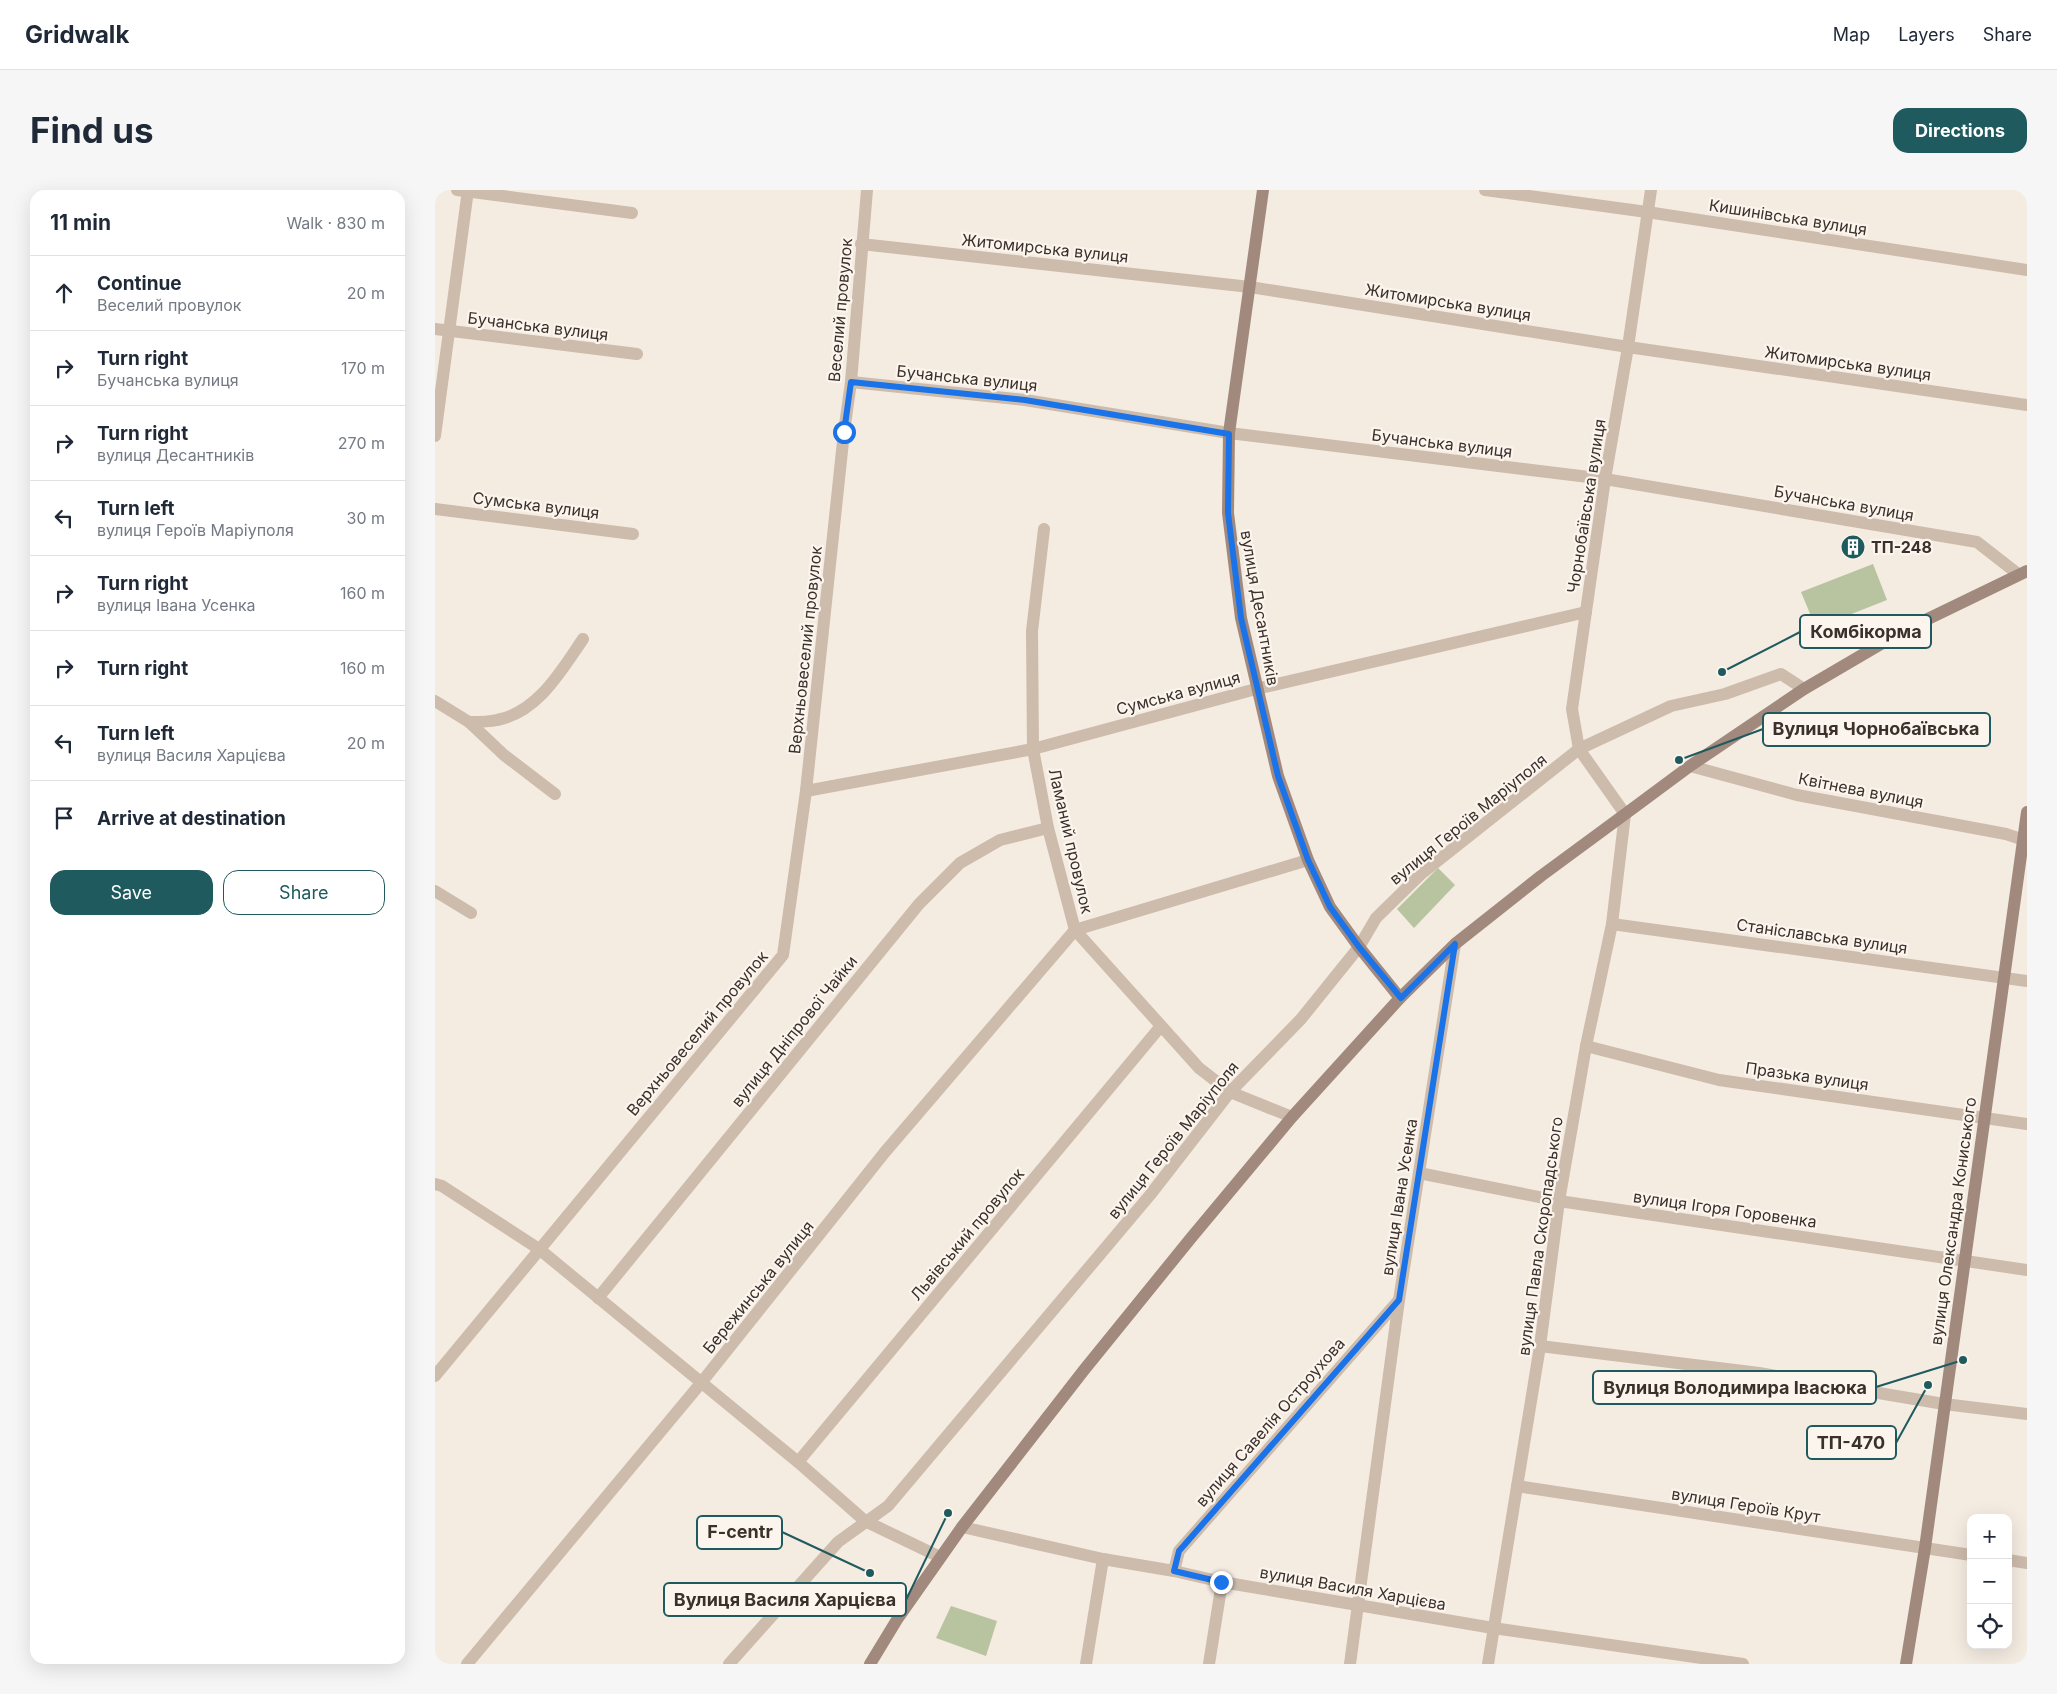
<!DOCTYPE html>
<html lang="en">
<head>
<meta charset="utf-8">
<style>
  :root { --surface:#fff; --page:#f6f6f7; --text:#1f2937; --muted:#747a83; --line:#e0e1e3; --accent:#1f5a5e }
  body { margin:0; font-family:Inter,sans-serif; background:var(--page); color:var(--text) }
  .controls { position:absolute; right:15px; bottom:15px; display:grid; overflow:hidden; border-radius:10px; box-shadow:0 5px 20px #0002 }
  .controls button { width:45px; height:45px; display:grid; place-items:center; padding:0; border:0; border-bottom:1px solid var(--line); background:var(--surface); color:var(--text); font:25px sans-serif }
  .stop { position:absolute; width:15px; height:15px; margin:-11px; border:4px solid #1a73e8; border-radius:50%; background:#fff }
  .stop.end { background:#1a73e8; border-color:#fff; box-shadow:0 1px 5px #0008 }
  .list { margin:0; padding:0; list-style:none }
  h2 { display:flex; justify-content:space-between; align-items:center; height:65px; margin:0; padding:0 20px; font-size:21px }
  h2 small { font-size:16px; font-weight:400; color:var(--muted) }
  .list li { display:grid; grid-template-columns:32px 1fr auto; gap:15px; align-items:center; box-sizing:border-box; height:75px; padding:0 20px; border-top:1px solid var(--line) }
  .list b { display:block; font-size:19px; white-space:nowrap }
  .list p { margin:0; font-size:16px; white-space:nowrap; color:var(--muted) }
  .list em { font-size:16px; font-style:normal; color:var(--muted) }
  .actions { display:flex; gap:10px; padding:15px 20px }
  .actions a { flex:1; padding:11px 0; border:1px solid var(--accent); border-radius:15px; text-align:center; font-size:18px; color:var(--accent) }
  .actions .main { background:var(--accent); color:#fff }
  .icon { flex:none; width:28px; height:28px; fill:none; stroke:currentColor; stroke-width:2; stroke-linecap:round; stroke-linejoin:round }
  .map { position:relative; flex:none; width:1592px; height:1474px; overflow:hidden; border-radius:15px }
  header { display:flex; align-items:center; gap:30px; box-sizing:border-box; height:70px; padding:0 25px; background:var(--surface); border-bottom:1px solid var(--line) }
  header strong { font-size:24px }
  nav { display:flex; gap:28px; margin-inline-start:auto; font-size:18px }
  .intro { display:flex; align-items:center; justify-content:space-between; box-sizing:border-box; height:120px; padding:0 30px }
  h1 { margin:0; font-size:35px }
  .button { padding:12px 22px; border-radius:15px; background:var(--accent); color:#fff; font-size:18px; font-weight:700 }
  main { display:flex; gap:30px; padding:0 30px }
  aside { flex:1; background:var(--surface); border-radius:15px; box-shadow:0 5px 20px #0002 }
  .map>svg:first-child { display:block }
  .green { fill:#b8c4a0 }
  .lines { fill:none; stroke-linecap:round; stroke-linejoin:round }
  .street { stroke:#cdbbac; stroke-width:12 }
  .secondary { stroke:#a18a7d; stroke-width:12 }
  .route { stroke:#1a73e8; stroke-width:6 }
  .labels { text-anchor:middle; stroke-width:4.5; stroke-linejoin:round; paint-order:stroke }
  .street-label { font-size:16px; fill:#3b302b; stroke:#fbf5ee }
  .poi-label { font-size:16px; font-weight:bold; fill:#3b302b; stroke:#fbf5ee; text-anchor:start }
  .leader { fill:none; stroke:#1f5a5e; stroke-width:2 }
  .callout-dot { fill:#1f5a5e; stroke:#fbf5ee; stroke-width:2 }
  .callout { fill:#fbf5ee; stroke:#1f5a5e; stroke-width:2 }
  .callout-label { font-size:18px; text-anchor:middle; font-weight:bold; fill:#3b302b }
</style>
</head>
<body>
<header>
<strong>Gridwalk</strong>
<nav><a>Map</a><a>Layers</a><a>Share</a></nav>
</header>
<div class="intro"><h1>Find us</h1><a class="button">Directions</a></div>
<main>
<aside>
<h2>11 min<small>Walk · 830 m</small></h2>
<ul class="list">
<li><svg class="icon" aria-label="ahead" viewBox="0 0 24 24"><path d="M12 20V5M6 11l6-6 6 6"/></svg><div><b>Continue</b><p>Веселий провулок</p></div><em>20 m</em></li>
<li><svg class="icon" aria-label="right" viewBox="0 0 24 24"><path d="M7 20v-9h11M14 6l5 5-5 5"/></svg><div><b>Turn right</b><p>Бучанська вулиця</p></div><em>170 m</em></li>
<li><svg class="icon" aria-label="right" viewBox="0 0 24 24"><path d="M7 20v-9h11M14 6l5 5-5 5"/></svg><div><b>Turn right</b><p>вулиця Десантників</p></div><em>270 m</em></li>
<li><svg class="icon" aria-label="left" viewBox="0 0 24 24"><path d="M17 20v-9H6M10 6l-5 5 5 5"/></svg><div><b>Turn left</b><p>вулиця Героїв Маріуполя</p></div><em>30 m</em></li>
<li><svg class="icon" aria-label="right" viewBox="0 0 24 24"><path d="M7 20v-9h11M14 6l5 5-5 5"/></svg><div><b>Turn right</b><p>вулиця Івана Усенка</p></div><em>160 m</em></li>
<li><svg class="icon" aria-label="right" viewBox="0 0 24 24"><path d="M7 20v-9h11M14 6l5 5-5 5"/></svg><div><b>Turn right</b></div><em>160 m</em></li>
<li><svg class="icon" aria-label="left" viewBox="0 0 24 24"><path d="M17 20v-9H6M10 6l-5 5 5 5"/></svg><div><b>Turn left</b><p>вулиця Василя Харцієва</p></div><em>20 m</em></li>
<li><svg class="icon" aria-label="arrive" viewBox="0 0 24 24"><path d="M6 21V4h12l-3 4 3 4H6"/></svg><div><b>Arrive at destination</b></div></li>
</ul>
<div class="actions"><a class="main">Save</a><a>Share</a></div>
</aside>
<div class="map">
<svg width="1592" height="1474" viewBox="0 0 1592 1474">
  <rect width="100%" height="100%" fill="#f4ebe1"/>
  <g class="green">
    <polygon points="1438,374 1452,410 1381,438 1366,402"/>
    <polygon points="1003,678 1020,695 979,738 962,719"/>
    <polygon points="516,1416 562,1431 551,1466 501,1448"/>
  </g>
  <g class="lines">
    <g class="street">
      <polyline points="22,0 197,23"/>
      <polyline points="1050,0 1212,22 1592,80"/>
      <polyline points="426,54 815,97 1193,157 1592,215"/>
      <polyline points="0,139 202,164"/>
      <polyline points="416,192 590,210 794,243 1170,289 1542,352 1583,384"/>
      <polyline points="0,246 33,0"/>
      <polyline points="0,319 198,344"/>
      <polyline points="609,339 597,441 598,559 613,638 640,740 764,878 795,902 857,927"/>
      <polyline points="0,511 34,532 69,565 120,604"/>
      <path d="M34 532C43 532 53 532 62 530 103 522 126 481 148 449"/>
      <polyline points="1255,576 1362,605 1571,644 1592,651"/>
      <polyline points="371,601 598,559 821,499 1151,422"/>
      <polyline points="0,701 36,723"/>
      <polyline points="1177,734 1592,791"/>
      <polyline points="1151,856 1284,890 1592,934"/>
      <polyline points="984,983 1124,1011 1592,1080"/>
      <polyline points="0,994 7,996 104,1059 363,1272 430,1331 505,1367"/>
      <polyline points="163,1108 484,714 525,673 565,650 613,638"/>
      <polyline points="1105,1156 1324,1183 1509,1214 1592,1224"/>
      <polyline points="0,1186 348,765 371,601 409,242 416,192 432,0"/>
      <polyline points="363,1272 726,836"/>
      <polyline points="1082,1296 1536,1365"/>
      <polyline points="527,1337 668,1369 739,1381 787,1392 1058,1438 1308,1474"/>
      <polyline points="1573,1370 1592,1373"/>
      <polyline points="739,1381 744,1361 964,1110"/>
      <polyline points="32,1474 266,1193 450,962 640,740 873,670"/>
      <polyline points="294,1474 403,1352 453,1316 715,1005 795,902 866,829 924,757 941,728 986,684 1144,559 1236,516 1290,504 1346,484 1369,499"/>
      <polyline points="651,1474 668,1369"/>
      <polyline points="774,1474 787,1392"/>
      <polyline points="915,1474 964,1110 1020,754"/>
      <polyline points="1053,1474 1105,1156 1124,1011 1151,856 1177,734 1190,624 1144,559 1137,519 1170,289 1193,157 1216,0"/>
    </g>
    <g class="secondary">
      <polyline points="828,0 794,243 793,323 806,428 843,586 873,670 895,717 924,757 965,808"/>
      <polyline points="435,1474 463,1428 527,1337 649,1180 756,1048 857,927 965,808 1020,754 1106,686 1197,619 1255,576 1369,499 1468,441 1592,381"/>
      <polyline points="1471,1474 1490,1358 1592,622"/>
    </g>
  </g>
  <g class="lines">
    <polyline class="route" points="409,242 416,192 590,210 794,244 793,323 806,428 843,586 873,670 895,717 924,757 966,808 1020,754 964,1110 744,1361 739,1381 786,1392"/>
  </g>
  <defs>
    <symbol id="building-disc" viewBox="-11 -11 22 22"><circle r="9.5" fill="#1f5a5e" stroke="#fbf5ee"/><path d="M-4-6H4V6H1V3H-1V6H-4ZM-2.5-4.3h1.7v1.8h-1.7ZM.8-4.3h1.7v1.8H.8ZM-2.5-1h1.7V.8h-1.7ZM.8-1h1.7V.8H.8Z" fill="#fff"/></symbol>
  </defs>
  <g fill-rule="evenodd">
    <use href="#building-disc" x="1404" y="343" width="28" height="28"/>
  </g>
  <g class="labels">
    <g class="street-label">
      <text transform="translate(1353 27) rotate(9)" y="6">Кишинівська вулиця</text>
      <text transform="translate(610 58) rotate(6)" y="6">Житомирська вулиця</text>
      <text transform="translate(1013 112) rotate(9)" y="6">Житомирська вулиця</text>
      <text transform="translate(405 120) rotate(-85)" y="6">Веселий провулок</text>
      <text transform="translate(103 136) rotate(7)" y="6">Бучанська вулиця</text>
      <text transform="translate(1413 173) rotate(8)" y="6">Житомирська вулиця</text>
      <text transform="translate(532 188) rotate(6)" y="6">Бучанська вулиця</text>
      <text transform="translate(1007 253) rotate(7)" y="6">Бучанська вулиця</text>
      <text transform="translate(1409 313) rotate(10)" y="6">Бучанська вулиця</text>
      <text transform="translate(101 315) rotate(7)" y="6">Сумська вулиця</text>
      <text transform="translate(1151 316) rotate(-81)" y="6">Чорнобаївська вулиця</text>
      <text transform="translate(825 418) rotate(80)" y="6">вулиця Десантників</text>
      <text transform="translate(370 460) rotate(-84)" y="6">Верхньовеселий провулок</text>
      <text transform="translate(743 503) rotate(-15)" y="6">Сумська вулиця</text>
      <text transform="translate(1426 600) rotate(11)" y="6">Квітнева вулиця</text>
      <text transform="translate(1033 629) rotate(-39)" y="6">вулиця Героїв Маріуполя</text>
      <text transform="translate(636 651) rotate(77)" y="6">Ламаний провулок</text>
      <text transform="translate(1387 746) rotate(8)" y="6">Станіславська вулиця</text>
      <text transform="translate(359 841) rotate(-51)" y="6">вулиця Дніпрової Чайки</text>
      <text transform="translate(262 843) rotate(-50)" y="6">Верхньовеселий провулок</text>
      <text transform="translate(1372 886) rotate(8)" y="6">Празька вулиця</text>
      <text transform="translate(738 950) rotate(-51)" y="6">вулиця Героїв Маріуполя</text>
      <text transform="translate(964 1007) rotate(-81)" y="6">вулиця Івана Усенка</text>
      <text transform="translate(1290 1019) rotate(8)" y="6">вулиця Ігоря Горовенка</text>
      <text transform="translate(1518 1031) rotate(-82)" y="6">вулиця Олександра Кониського</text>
      <text transform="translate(532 1044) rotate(-50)" y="6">Львівський провулок</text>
      <text transform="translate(1105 1046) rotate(-82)" y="6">вулиця Павла Скоропадського</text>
      <text transform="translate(323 1097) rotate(-51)" y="6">Бережинська вулиця</text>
      <text transform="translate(835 1232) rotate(-49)" y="6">вулиця Савелія Остроухова</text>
      <text transform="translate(1311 1315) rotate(9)" y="6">вулиця Героїв Крут</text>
      <text transform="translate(918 1398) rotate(10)" y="6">вулиця Василя Харцієва</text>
    </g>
    <g class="poi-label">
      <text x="1436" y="363">ТП-248</text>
    </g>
  </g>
  <path class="leader" d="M1287 482L1365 442M1244 570L1328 539M1528 1170L1441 1197M1493 1195L1461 1253M435 1383L347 1342M513 1323L471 1410"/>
  <g class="callout-dot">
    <circle cx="1287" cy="482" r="5"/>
    <circle cx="1244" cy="570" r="5"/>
    <circle cx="1528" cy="1170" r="5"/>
    <circle cx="1493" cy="1195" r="5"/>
    <circle cx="435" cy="1383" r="5"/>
    <circle cx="513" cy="1323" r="5"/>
  </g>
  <g class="callout">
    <rect x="1365" y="425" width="131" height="33" rx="5"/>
    <rect x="1328" y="523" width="227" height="33" rx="5"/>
    <rect x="1158" y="1181" width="283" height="33" rx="5"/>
    <rect x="1372" y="1236" width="89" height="33" rx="5"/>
    <rect x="262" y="1326" width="85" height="33" rx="5"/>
    <rect x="229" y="1393" width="242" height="33" rx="5"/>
  </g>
  <g class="callout-label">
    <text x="1431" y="448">Комбікорма</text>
    <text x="1441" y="545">Вулиця Чорнобаївська</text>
    <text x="1300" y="1204">Вулиця Володимира Івасюка</text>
    <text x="1416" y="1259">ТП-470</text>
    <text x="305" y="1348">F-centr</text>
    <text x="350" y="1416">Вулиця Василя Харцієва</text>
  </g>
</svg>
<div class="controls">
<button>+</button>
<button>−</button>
<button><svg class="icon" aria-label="locate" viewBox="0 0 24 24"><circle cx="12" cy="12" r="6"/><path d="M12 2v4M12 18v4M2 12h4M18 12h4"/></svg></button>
</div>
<div class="stop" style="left:409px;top:242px"></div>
<div class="stop end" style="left:786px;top:1392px"></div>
</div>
</main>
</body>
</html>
